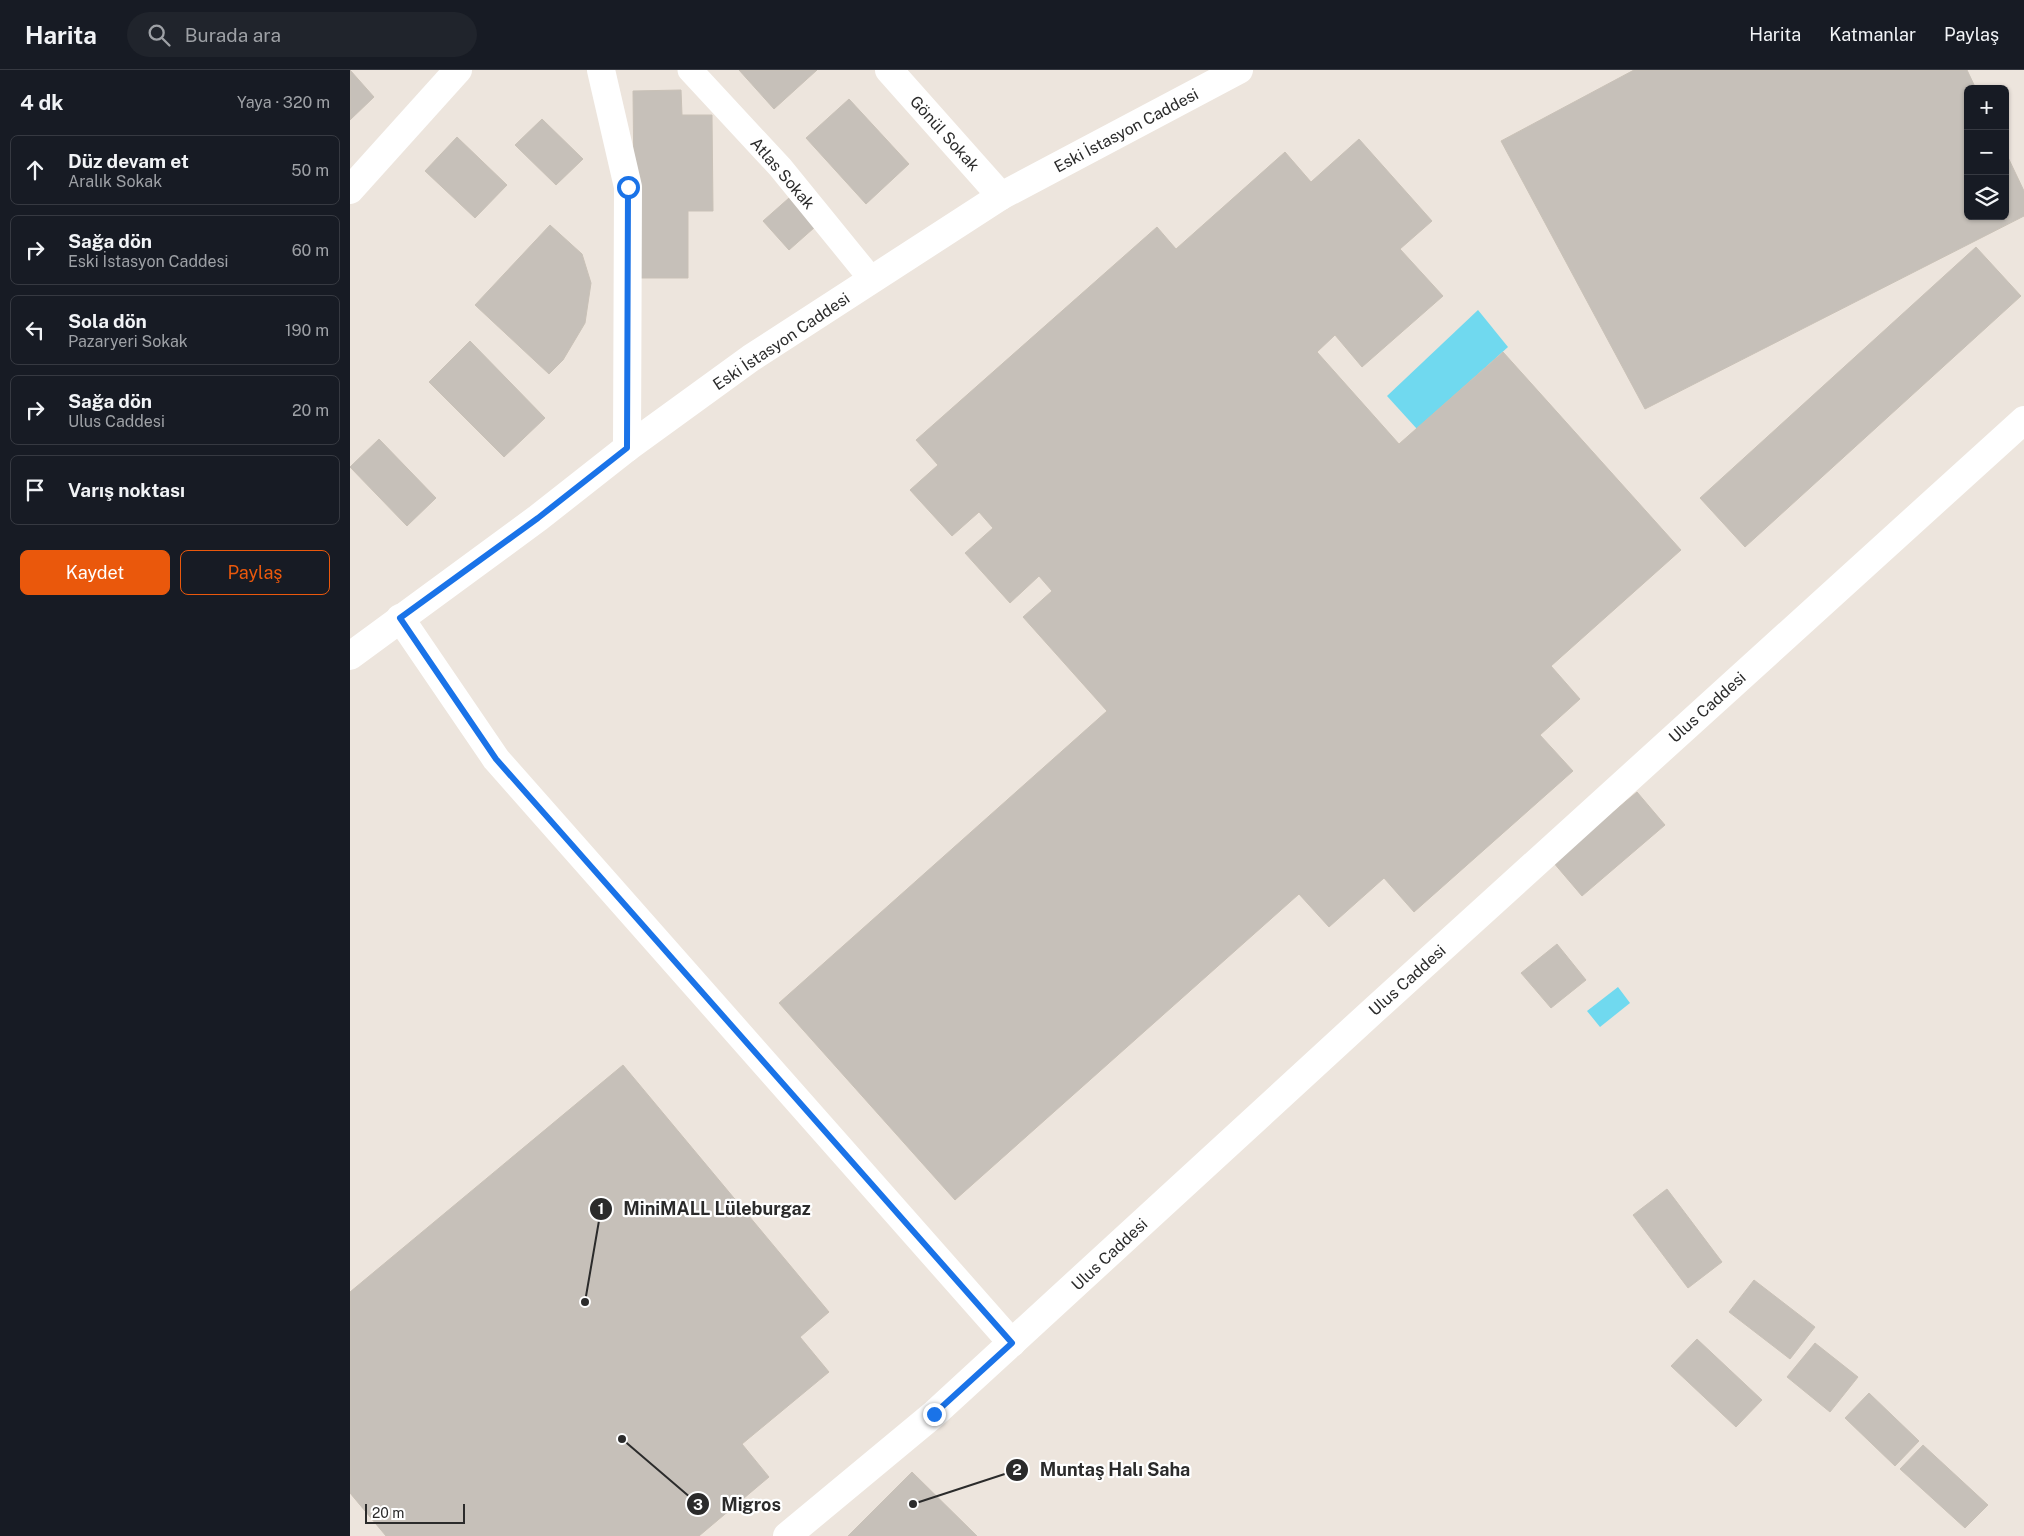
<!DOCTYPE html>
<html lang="tr">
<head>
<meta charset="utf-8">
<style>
  :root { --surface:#171b24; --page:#20242c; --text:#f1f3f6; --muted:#9ea1a6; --line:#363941; --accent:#ea580c }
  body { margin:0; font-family:"Public Sans",sans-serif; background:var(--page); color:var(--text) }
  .controls { position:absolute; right:15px; top:15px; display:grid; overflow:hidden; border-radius:8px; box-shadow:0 1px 4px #0004 }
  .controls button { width:45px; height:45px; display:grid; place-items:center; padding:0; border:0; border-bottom:1px solid var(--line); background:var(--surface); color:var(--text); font:25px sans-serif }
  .scale { position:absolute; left:15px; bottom:12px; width:100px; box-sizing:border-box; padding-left:5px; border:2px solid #2b2b2b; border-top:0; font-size:14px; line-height:18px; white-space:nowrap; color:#2b2b2b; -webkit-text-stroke:4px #fff; paint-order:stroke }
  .stop { position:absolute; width:15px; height:15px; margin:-11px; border:4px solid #1a73e8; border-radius:50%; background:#fff }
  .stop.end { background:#1a73e8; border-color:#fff; box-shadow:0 1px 5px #0008 }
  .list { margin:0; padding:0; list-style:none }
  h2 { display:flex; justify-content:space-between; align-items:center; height:65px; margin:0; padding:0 20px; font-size:21px }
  h2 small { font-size:16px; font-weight:400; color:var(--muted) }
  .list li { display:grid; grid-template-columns:32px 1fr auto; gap:15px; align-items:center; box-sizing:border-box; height:70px; margin:0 10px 10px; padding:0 10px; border:1px solid var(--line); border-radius:8px }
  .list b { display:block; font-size:19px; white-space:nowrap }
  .list p { margin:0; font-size:16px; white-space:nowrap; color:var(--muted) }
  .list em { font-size:16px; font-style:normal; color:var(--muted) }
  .actions { display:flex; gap:10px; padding:15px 20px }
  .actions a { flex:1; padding:11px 0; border:1px solid var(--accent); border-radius:8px; text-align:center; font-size:18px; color:var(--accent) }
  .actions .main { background:var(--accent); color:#fff }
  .icon { flex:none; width:28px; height:28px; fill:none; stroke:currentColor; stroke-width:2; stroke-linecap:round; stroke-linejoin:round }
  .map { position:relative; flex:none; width:1674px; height:1466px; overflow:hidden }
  header { display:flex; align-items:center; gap:30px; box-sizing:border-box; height:70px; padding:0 25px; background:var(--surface); border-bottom:1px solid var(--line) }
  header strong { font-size:24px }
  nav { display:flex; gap:28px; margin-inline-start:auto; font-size:18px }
  .search { width:350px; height:45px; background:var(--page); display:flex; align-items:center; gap:12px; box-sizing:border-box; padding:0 18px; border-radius:28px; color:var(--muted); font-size:19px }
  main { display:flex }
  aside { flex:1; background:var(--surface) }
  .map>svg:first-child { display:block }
  .water { fill:#70d9ef }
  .building { fill:#c6c0b9; stroke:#c9c1b7 }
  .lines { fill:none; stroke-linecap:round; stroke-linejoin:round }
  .pedestrian { stroke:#fff; stroke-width:25 }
  .minor { stroke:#fff; stroke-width:28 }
  .tertiary { stroke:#fff; stroke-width:28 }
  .secondary { stroke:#fff; stroke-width:28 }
  .route { stroke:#1a73e8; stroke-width:6 }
  .labels { text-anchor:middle; stroke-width:4.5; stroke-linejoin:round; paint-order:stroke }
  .street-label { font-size:16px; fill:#2b2b2b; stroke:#fff }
  .leader { fill:none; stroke:#2b2b2b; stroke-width:2 }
  .callout-dot { fill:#2b2b2b; stroke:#fff; stroke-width:2 }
  .mark-label { font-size:15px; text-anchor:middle; font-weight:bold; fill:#fff }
  .callout-label { font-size:18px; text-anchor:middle; font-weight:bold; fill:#2b2b2b; stroke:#fff; stroke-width:4.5; stroke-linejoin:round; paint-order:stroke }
</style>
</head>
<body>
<header>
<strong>Harita</strong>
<div class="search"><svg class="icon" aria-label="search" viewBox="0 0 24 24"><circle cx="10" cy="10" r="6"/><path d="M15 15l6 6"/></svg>Burada ara</div>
<nav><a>Harita</a><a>Katmanlar</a><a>Paylaş</a></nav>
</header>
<main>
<aside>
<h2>4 dk<small>Yaya · 320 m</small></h2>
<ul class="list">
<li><svg class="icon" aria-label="ahead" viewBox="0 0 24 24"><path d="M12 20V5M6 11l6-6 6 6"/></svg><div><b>Düz devam et</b><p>Aralık Sokak</p></div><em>50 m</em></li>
<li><svg class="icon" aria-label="right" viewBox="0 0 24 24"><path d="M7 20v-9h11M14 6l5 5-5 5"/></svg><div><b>Sağa dön</b><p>Eski İstasyon Caddesi</p></div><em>60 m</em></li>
<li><svg class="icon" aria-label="left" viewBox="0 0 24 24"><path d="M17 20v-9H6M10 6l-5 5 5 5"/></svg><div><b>Sola dön</b><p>Pazaryeri Sokak</p></div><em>190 m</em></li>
<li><svg class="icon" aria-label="right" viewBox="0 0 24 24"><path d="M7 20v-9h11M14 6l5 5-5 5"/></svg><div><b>Sağa dön</b><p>Ulus Caddesi</p></div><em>20 m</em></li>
<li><svg class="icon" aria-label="arrive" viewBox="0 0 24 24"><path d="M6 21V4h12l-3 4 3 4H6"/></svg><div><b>Varış noktası</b></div></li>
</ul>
<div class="actions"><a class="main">Kaydet</a><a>Paylaş</a></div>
</aside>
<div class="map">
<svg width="1674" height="1466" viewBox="0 0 1674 1466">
  <rect width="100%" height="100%" fill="#ede5dd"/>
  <g class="water">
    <polygon points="1128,240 1158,277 1067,359 1037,326"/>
    <polygon points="1268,917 1280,933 1250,957 1237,941"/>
  </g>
  <g class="building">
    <polygon points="0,0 24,27 0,50"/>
    <polygon points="389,0 467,0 424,39"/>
    <polygon points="1284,0 1617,0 1626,19 1618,19 1618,146 1655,146 1655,81 1674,121 1674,146 1295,339 1151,71"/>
    <polygon points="331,20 332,45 362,45 363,141 338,141 338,208 285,208 283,21"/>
    <polygon points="499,29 559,94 516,134 456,68"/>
    <polygon points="192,49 233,89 206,115 165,75"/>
    <polygon points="107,67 157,115 125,148 75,101"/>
    <polygon points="1009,69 1082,151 1050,179 1093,226 1012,297 985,265 967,282 1049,374 1153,282 1331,480 1201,596 1230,629 1190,665 1223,701 1064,842 1034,808 979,857 949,824 605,1130 429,933 757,641 673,547 702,521 689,506 660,533 615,483 643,458 629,442 602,466 560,420 588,395 566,370 807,157 826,179 935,82 961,112"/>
    <polygon points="439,128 465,157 439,180 413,151"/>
    <polygon points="200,155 232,184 241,213 235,253 213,290 199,304 125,235"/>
    <polygon points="1626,177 1671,226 1395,477 1350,428"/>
    <polygon points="120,271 195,348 154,387 79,312"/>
    <polygon points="29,369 86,428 57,456 0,397"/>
    <polygon points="1287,722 1315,755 1232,826 1203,792"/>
    <polygon points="1207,874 1236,910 1201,938 1171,903"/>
    <polygon points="273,995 479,1242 450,1267 479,1302 392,1374 419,1407 349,1466 36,1466 0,1423 0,1222"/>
    <polygon points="1317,1119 1372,1192 1338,1218 1283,1145"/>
    <polygon points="1404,1210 1465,1257 1440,1289 1379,1242"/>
    <polygon points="1347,1269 1412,1330 1386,1357 1321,1296"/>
    <polygon points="1465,1273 1508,1307 1480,1342 1437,1307"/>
    <polygon points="1519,1323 1569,1371 1545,1396 1495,1348"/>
    <polygon points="1573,1375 1638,1435 1615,1458 1550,1399"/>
    <polygon points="562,1402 627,1466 498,1466"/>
  </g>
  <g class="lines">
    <polyline class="pedestrian" points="340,0 430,97 522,210"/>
    <g class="minor">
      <polyline points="251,0 278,117 277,378"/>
      <polyline points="0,120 108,0"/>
      <polyline points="50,548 146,689 662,1273"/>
    </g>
    <g class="tertiary">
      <polyline points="539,0 651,126"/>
      <polyline points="437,1466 584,1344 1024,940 1674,350"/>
    </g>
    <polyline class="secondary" points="0,586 188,448 277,378 401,288 651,126 889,0"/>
  </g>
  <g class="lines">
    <polyline class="route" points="278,117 277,378 188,448 50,548 146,689 662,1273 584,1344"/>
  </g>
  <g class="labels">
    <g class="street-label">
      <text transform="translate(776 60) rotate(-28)" y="6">Eski İstasyon Caddesi</text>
      <text transform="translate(595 63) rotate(48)" y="6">Gönül Sokak</text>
      <text transform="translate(433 103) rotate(49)" y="6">Atlas Sokak</text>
      <text transform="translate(431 271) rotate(-34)" y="6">Eski İstasyon Caddesi</text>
      <text transform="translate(1357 637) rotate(-42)" y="6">Ulus Caddesi</text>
      <text transform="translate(1057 910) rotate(-42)" y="6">Ulus Caddesi</text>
      <text transform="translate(759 1184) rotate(-43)" y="6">Ulus Caddesi</text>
    </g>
  </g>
  <path class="leader" d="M235 1232L251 1139M563 1434L667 1400M272 1369L348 1434"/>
  <g class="callout-dot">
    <circle cx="235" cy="1232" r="5"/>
    <circle cx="563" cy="1434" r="5"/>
    <circle cx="272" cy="1369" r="5"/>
    <circle cx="251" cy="1139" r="12"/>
    <circle cx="667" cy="1400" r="12"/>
    <circle cx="348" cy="1434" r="12"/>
  </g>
  <g class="mark-label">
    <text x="251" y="1144">1</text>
    <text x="667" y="1405">2</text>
    <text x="348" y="1440">3</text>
  </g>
  <g class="callout-label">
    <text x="367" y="1145">MiniMALL Lüleburgaz</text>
    <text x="765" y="1406">Muntaş Halı Saha</text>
    <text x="401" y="1441">Migros</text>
  </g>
</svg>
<div class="controls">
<button>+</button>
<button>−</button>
<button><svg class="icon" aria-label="layers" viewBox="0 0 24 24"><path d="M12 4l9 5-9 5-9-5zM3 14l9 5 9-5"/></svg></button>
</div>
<div class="scale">20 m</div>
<div class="stop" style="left:278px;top:117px"></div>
<div class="stop end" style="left:584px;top:1344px"></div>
</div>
</main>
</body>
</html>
